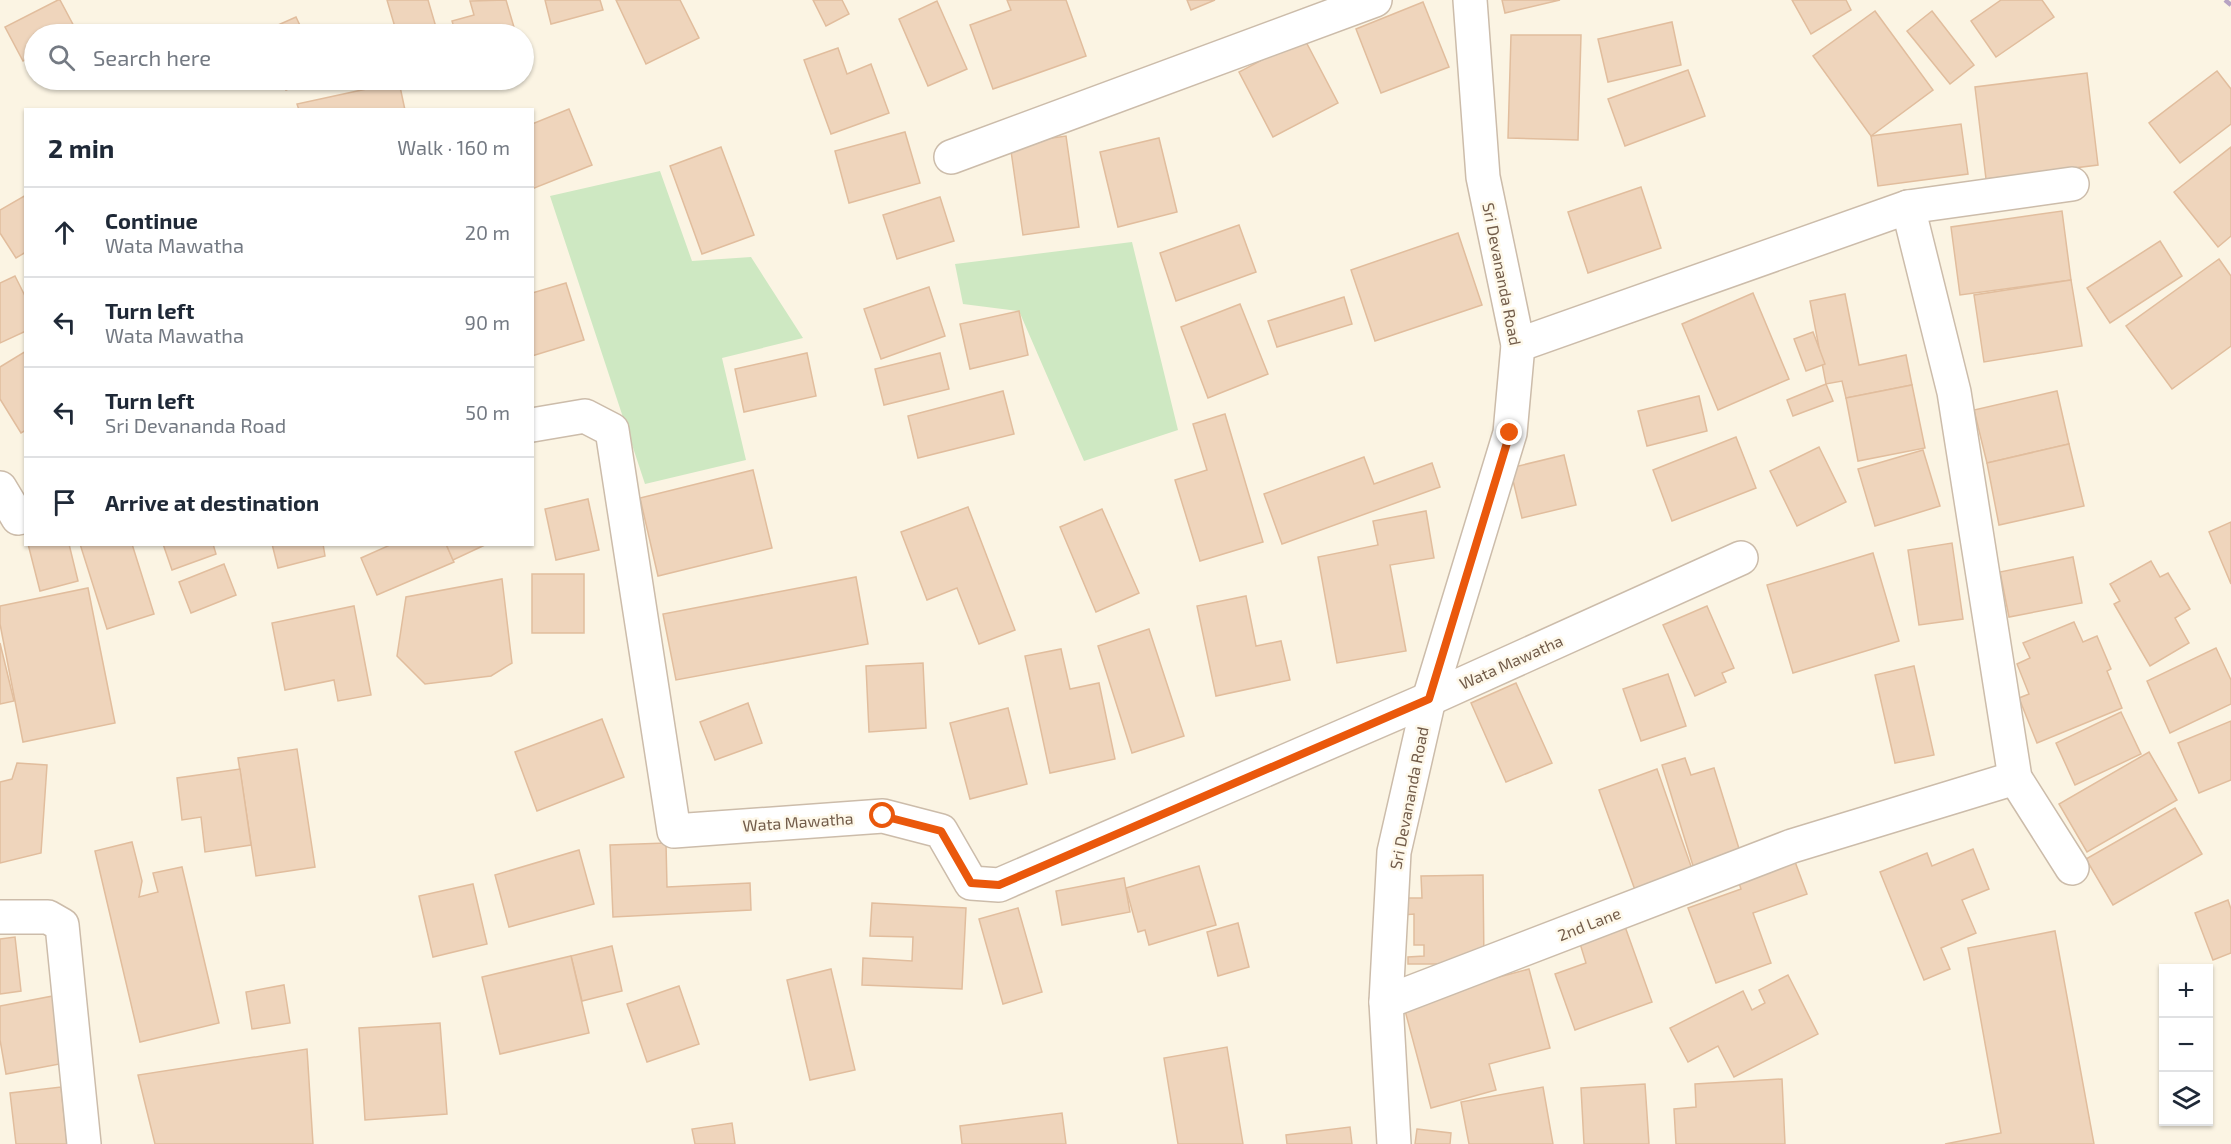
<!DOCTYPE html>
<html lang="en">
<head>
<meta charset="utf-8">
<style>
  :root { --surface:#fff; --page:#f2f2f3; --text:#1f2937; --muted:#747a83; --line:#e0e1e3 }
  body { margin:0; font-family:"Exo 2",sans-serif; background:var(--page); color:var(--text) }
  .controls { position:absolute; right:18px; bottom:18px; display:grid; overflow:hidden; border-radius:0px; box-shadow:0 2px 4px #0004 }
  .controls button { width:54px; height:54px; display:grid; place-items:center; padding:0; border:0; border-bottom:2px solid var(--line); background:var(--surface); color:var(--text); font:30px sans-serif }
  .stop { position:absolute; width:18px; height:18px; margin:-14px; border:4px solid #ea580c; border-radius:50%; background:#fff }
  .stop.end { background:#ea580c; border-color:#fff; box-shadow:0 2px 6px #0008 }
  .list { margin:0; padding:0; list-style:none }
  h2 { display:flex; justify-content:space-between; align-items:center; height:78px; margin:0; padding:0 24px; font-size:26px }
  h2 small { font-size:20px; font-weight:400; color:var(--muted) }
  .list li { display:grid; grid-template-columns:39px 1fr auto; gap:18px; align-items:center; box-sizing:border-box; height:90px; padding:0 24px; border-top:2px solid var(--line) }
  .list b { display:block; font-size:22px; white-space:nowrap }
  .list p { margin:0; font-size:20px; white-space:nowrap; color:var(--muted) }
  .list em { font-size:20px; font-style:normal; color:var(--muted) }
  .icon { flex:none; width:33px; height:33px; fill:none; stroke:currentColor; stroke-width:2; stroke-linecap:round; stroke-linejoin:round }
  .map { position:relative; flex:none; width:2231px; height:1144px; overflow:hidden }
  .search { position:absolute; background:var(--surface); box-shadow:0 2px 4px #0004; left:24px; top:24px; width:510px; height:66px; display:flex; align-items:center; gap:15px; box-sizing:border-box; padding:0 21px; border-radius:33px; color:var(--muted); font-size:22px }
  .panel { position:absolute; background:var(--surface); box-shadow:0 2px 4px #0004; left:24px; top:108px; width:510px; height:438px; border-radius:0px }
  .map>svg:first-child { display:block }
  .green { fill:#cee8c2 }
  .building { fill:#efd5bc; stroke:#e1bd9d; stroke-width:1.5 }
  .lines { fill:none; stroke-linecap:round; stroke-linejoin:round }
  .street-casing { stroke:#ccbcaa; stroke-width:36 }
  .street { stroke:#fff; stroke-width:33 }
  .rail { stroke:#b7a3c3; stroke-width:4.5; stroke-dasharray:9 6; stroke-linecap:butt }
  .route { stroke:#ea580c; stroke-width:8 }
  .labels { text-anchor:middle; stroke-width:5; stroke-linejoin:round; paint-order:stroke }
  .street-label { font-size:16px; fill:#725c4a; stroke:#fef8e9 }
</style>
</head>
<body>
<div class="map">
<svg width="2231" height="1144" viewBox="0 0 2231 1144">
  <rect width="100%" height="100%" fill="#fbf4e3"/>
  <g class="green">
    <polygon points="660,171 692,261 751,257 803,338 722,358 746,460 645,484 550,196"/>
    <polygon points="1132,242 1178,430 1084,461 1019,311 963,304 955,264"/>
  </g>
  <g class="building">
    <polygon points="58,0 60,0 77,32 73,34 34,34 34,55 23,61 5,27"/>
    <polygon points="387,0 428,0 438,34 397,34"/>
    <polygon points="506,0 516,34 456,34 452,21 474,15 470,1"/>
    <polygon points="545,0 600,0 603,10 551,24"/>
    <polygon points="616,0 680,0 699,38 646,64"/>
    <polygon points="813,0 842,0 849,14 826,26"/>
    <polygon points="1007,0 1066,0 1086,56 993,89 970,25 1011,10"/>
    <polygon points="1187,0 1215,0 1191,10"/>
    <polygon points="1502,0 1560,0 1505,13"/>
    <polygon points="1792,0 1846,0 1851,10 1811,34"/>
    <polygon points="2001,0 2042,0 2054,17 1996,57 1971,21"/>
    <polygon points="937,1 967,69 928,86 899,19"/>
    <polygon points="1423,2 1449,67 1381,93 1356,29"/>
    <polygon points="1875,11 1933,90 1871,136 1813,56"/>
    <polygon points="1932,11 1974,65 1950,84 1907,31"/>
    <polygon points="296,17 304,34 261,34 260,33"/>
    <polygon points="1672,22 1681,65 1608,82 1598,39"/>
    <polygon points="1511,35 1581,35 1578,140 1508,138"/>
    <polygon points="1304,38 1338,103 1273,137 1239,72"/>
    <polygon points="838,48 847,74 871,64 889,113 831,134 804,60"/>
    <polygon points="1688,70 1705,116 1625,146 1608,99"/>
    <polygon points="2217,71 2231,89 2231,124 2180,163 2149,123"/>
    <polygon points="2087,73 2098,165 1986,179 1975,87"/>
    <polygon points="281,80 310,80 286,90"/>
    <polygon points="399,82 405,110 299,110 297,104"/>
    <polygon points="569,109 592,165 532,189 532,124"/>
    <polygon points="1961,124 1968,174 1878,186 1871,136"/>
    <polygon points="905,132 920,183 849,203 835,151"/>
    <polygon points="1066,136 1079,227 1023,235 1010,144"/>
    <polygon points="1159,138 1177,212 1118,227 1100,152"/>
    <polygon points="721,147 754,235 702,254 670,166"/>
    <polygon points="2231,147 2231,236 2218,247 2174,192"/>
    <polygon points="1641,187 1661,248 1588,273 1568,212"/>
    <polygon points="26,195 26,252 16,258 0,233 0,210"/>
    <polygon points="940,197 954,241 897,259 883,215"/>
    <polygon points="2062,211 2071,280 1960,295 1951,227"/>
    <polygon points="1239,225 1256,272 1176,301 1160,253"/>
    <polygon points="1458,233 1482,305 1375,341 1351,270"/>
    <polygon points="2160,241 2182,276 2110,323 2087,288"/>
    <polygon points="2219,259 2231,276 2231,346 2172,389 2126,326"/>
    <polygon points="15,276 26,298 26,331 0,343 0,283"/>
    <polygon points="2071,280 2082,346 1984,362 1974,295"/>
    <polygon points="566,283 584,340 532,356 532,293"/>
    <polygon points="929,287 945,336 881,359 864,309"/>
    <polygon points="1753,293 1789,379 1718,410 1682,324"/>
    <polygon points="1845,294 1859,365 1906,355 1912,385 1846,398 1842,381 1826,384 1810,301"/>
    <polygon points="1344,297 1352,324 1277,347 1268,321"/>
    <polygon points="1240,304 1268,374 1208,398 1181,327"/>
    <polygon points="1019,311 1028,355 970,369 960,324"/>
    <polygon points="1813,332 1825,364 1806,371 1794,339"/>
    <polygon points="26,351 26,430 21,433 0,399 0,367"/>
    <polygon points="807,353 816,396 744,412 735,369"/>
    <polygon points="940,353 949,389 884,405 875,369"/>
    <polygon points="1826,384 1833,401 1793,416 1787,400"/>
    <polygon points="1912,385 1925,448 1858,461 1846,398"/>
    <polygon points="1003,391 1014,434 918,458 908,416"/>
    <polygon points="2057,391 2069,444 1987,463 1974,410"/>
    <polygon points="1699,396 1707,431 1647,446 1638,411"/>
    <polygon points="1225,414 1263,542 1200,561 1175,480 1207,470 1193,424"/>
    <polygon points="1736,437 1756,488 1672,521 1653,470"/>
    <polygon points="2069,444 2084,506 1999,525 1987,463"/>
    <polygon points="1819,447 1846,502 1797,526 1770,471"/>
    <polygon points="1923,450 1940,506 1875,526 1858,469"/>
    <polygon points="1564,455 1576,505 1522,518 1510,468"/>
    <polygon points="1364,457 1374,484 1432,463 1440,487 1282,544 1264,494"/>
    <polygon points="753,470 772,548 658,576 640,498"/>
    <polygon points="588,499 599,550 556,560 545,509"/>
    <polygon points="968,507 1015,630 979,644 957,588 927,600 901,532"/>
    <polygon points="1102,509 1139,593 1096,612 1060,527"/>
    <polygon points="1426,511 1434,558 1390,565 1406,651 1337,663 1318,557 1378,545 1373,521"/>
    <polygon points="2231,522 2231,584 2209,532"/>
    <polygon points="1952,543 1963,619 1919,625 1908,550"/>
    <polygon points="28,544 69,544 78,581 40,591"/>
    <polygon points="80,544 132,544 154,614 107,629"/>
    <polygon points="163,544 213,544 216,554 172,570"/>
    <polygon points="272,544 323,544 325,556 278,568"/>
    <polygon points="387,544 446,544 454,562 377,595 361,558 388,546"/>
    <polygon points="446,544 487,544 453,560"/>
    <polygon points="1873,553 1899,641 1793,673 1767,585"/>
    <polygon points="2073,557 2082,603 2009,617 2000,572"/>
    <polygon points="2151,561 2160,577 2168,573 2190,609 2175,618 2189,643 2150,666 2114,604 2120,601 2110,584"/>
    <polygon points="224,564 236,595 191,613 179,582"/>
    <rect x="532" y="574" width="52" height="59"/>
    <polygon points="856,577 868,644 676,680 663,614"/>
    <polygon points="502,579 512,663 491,676 425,684 397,656 406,597"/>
    <polygon points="88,588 115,723 23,742 0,624 0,606"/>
    <polygon points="1246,596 1256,646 1281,641 1290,680 1216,696 1197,606"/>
    <polygon points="354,606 371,695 338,701 334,680 285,690 272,623"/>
    <polygon points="1707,606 1734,668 1722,673 1726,682 1695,696 1663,625"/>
    <polygon points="2074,622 2083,642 2097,636 2111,669 2107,671 2122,708 2037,743 2019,698 2029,694 2017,664 2030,658 2023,643"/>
    <polygon points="1149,629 1184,736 1132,753 1098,646"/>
    <polygon points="0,643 14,701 0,704"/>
    <polygon points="2216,648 2231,680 2231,704 2170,733 2147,681"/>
    <polygon points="1061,649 1070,689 1099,683 1115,759 1050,773 1025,656"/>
    <polygon points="923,663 926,728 869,732 866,666"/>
    <polygon points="1914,666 1934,755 1895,763 1875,675"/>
    <polygon points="1668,674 1686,726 1641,741 1623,689"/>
    <polygon points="1516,683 1552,763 1506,782 1471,703"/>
    <polygon points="748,703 762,743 715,760 700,722"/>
    <polygon points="1008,708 1027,784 970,799 950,723"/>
    <polygon points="2121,712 2141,754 2075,785 2056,743"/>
    <polygon points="602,719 624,777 537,811 515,752"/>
    <polygon points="2231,721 2231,780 2199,793 2178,743"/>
    <polygon points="297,749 315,867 256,876 238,758"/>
    <polygon points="2149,752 2177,800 2087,852 2059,804"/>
    <polygon points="1685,758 1691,775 1714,768 1741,855 1694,869 1662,765"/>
    <polygon points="17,763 47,765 41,853 0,863 0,782 12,779"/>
    <polygon points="240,769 251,845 205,852 201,817 182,820 177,778"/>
    <polygon points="1657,769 1692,869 1635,890 1599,790"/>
    <polygon points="2175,808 2202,854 2113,905 2086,859"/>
    <polygon points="132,842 142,881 139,897 158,892 153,873 182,867 219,1023 140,1042 95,851"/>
    <polygon points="666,843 667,887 750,883 751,910 613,917 610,845"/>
    <polygon points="1973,849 1989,889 1962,900 1976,933 1941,948 1950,969 1924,980 1880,872 1927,853 1932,866"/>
    <polygon points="579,850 594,904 509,927 495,875"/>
    <polygon points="1794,859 1807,894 1753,913 1771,963 1716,983 1688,908 1741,889 1738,880"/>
    <polygon points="1199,866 1216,925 1149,945 1145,930 1138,932 1126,888"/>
    <polygon points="1483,875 1484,964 1408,964 1408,957 1424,956 1424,945 1414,945 1414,914 1403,915 1403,898 1422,898 1421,876"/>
    <polygon points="1124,878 1130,912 1062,925 1056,891"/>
    <polygon points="473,884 487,944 433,957 419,896"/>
    <polygon points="2228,900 2231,909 2231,953 2213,960 2195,913"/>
    <polygon points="872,903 966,908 962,989 862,985 863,958 912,961 913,937 870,936"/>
    <polygon points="1018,908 1042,992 1003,1004 979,919"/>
    <polygon points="1623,921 1652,1002 1575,1030 1555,974 1586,963 1578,937"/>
    <polygon points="1238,923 1249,967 1218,976 1207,932"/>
    <polygon points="2055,931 2094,1144 1945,1144 2001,1133 1968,948"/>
    <polygon points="15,937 21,991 0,994 0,939"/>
    <polygon points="612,946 622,991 582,1001 571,956"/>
    <polygon points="571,956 589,1033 500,1054 482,977"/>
    <polygon points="831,969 855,1070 810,1080 787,980"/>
    <polygon points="1529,969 1550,1048 1489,1064 1496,1090 1431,1108 1403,1003"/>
    <polygon points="1788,975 1818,1034 1734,1077 1718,1046 1688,1062 1670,1028 1743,991 1752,1010 1765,1003 1759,990"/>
    <polygon points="284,985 290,1023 252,1029 246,992"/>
    <polygon points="679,986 699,1044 647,1062 627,1004"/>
    <polygon points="53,996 65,1063 6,1074 0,1040 0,1006"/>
    <polygon points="440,1023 447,1114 365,1120 359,1028"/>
    <polygon points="1227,1047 1243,1144 1178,1144 1164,1058"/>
    <polygon points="307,1049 313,1144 155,1144 138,1075"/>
    <polygon points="1782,1079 1785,1144 1676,1144 1674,1109 1696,1107 1695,1084"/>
    <polygon points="1645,1084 1649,1144 1584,1144 1581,1088"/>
    <polygon points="61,1087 67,1144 16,1144 10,1093"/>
    <polygon points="1543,1087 1553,1144 1469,1144 1461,1102"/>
    <polygon points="1062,1113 1066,1144 962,1144 960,1126"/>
    <polygon points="732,1123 735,1144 695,1144 692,1129"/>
    <polygon points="1350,1127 1352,1144 1287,1144 1286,1135"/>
    <polygon points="1417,1129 1451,1133 1450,1144 1415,1144"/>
  </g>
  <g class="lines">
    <defs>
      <g id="street">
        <polyline points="951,157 1375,0"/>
        <polyline points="1908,207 1954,392 2015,778 2072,868"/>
        <polyline points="1518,345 1908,207 2072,184"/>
        <polyline points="532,425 585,416 612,430 674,831 883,816 941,831 971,883 999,885 1429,699 1741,558"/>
        <polyline points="0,488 18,518"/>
        <polyline points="0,917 48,917 62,925 84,1144"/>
        <polyline points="1386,1002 1792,846 2015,778"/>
        <polyline points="1394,1144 1386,1002 1394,852 1429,699 1510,433 1518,345 1483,177 1470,0"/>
      </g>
    </defs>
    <use href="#street" class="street-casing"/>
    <use href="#street" class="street"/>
    <polyline class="rail" points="2225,0 2231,5"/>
  </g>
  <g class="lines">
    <polyline class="route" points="883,816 941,831 971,883 999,885 1429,699 1510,433"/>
  </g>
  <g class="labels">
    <g class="street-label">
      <text transform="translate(1502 274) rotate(79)" y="6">Sri Devananda Road</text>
      <text transform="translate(1511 662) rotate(-24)" y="6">Wata Mawatha</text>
      <text transform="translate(1409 798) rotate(-79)" y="6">Sri Devananda Road</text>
      <text transform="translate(798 822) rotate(-4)" y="6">Wata Mawatha</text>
      <text transform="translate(1589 924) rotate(-21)" y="6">2nd Lane</text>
    </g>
  </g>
</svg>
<div class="controls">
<button>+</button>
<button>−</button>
<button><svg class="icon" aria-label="layers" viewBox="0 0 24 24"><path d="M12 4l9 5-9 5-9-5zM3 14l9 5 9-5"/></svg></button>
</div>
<div class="stop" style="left:883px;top:816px"></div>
<div class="stop end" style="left:1510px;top:433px"></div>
<div class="search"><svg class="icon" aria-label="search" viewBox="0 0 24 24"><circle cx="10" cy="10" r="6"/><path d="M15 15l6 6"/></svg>Search here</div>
<section class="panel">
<h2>2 min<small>Walk · 160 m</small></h2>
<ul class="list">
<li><svg class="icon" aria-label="ahead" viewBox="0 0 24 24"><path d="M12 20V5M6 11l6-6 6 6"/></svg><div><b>Continue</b><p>Wata Mawatha</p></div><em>20 m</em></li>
<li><svg class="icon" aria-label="left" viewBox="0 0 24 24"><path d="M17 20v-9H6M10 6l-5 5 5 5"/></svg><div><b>Turn left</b><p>Wata Mawatha</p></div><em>90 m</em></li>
<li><svg class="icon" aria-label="left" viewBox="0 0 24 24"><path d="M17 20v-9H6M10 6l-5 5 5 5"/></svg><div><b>Turn left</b><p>Sri Devananda Road</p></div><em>50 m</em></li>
<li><svg class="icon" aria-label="arrive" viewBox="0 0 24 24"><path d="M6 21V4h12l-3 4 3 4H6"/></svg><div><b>Arrive at destination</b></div></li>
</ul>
</section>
</div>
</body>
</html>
